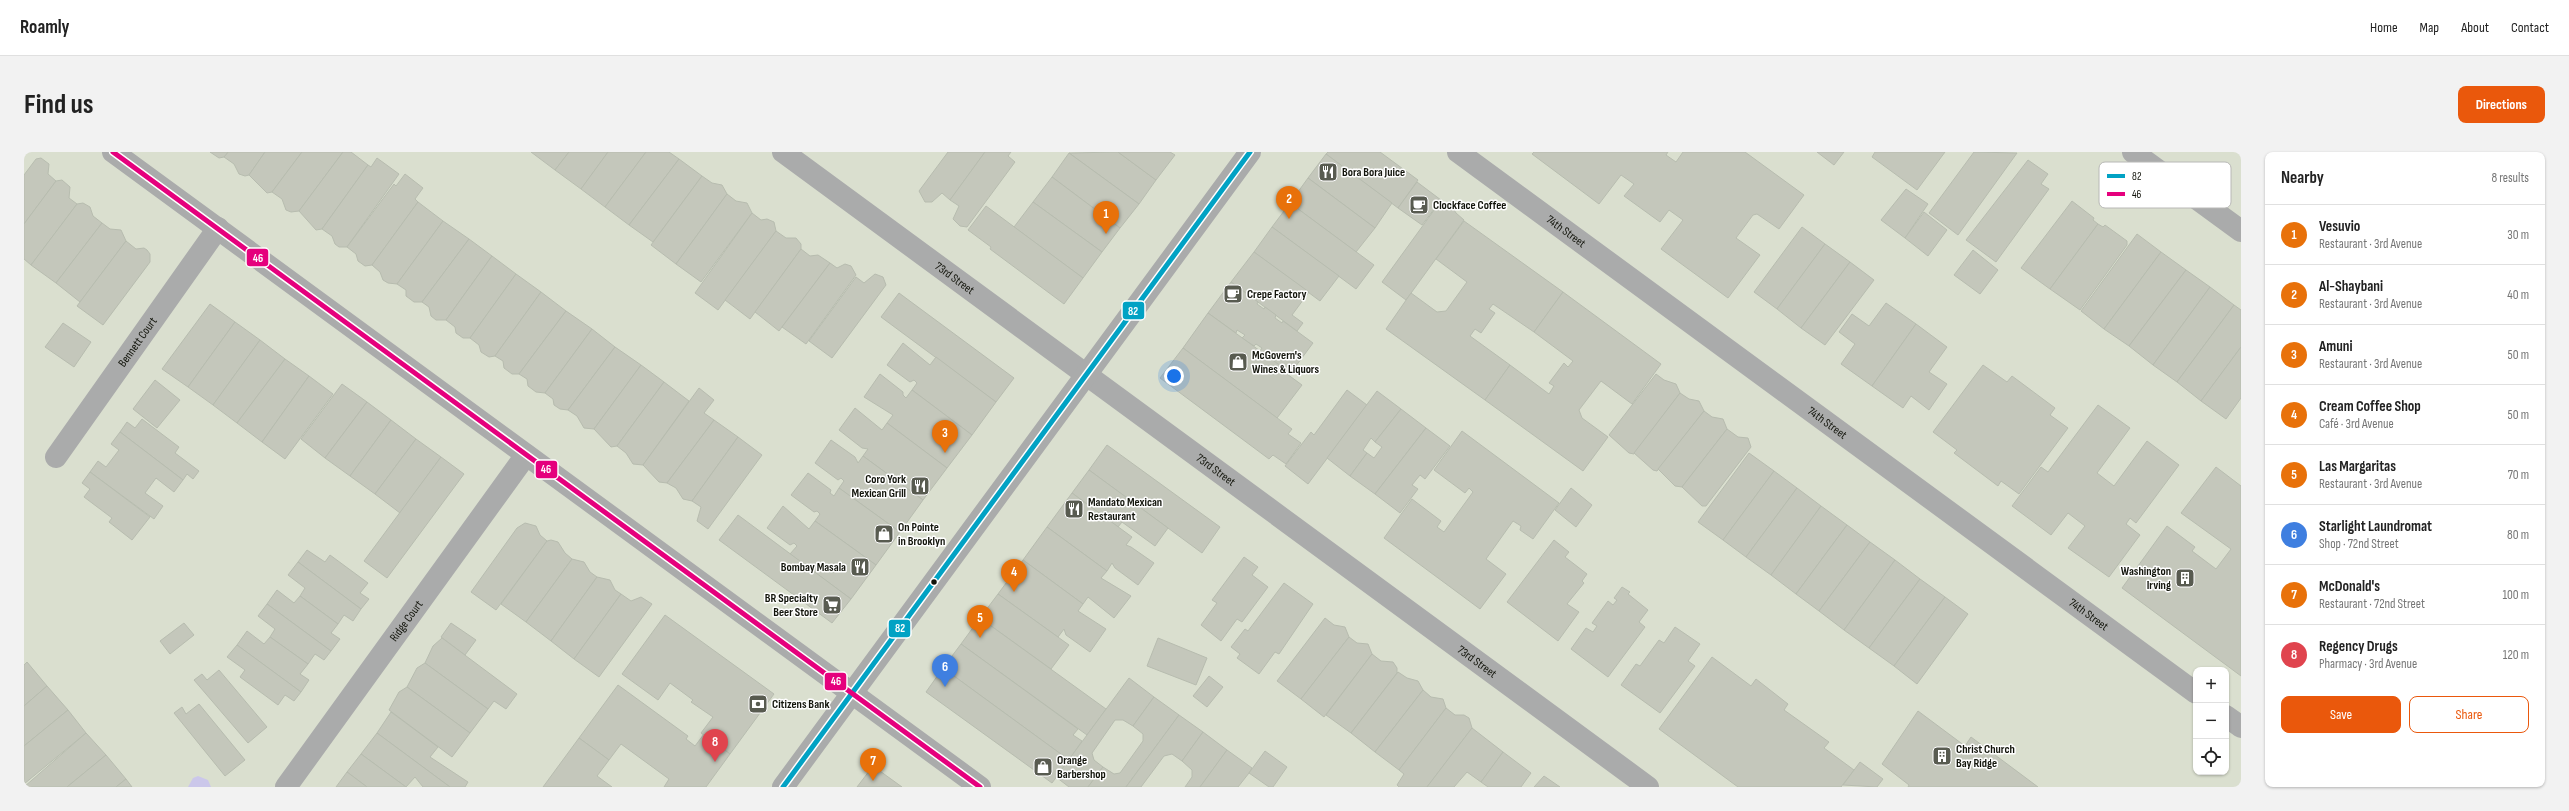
<!DOCTYPE html>
<html lang="en">
<head>
<meta charset="utf-8">
<style>
  :root { --surface:#fff; --page:#f2f2f2; --text:#222; --muted:#767676; --line:#e0e0e0; --accent:#ea580c }
  body { margin:0; font-family:"Sofia Sans Condensed",sans-serif; background:var(--page); color:var(--text) }
  .controls { position:absolute; right:12px; bottom:12px; display:grid; overflow:hidden; border-radius:8px; box-shadow:0 1px 3px #0004 }
  .controls button { width:36px; height:36px; display:grid; place-items:center; padding:0; border:0; border-bottom:1px solid var(--line); background:var(--surface); color:var(--text); font:20px sans-serif }
  .you { position:absolute; left:1150px; top:224px; width:14px; height:14px; margin:-10px; border:3px solid #fff; border-radius:50%; background:#1a73e8; box-shadow:0 0 0 6px #1a73e833 }
  .badge { display:grid; place-items:center; width:26px; height:26px; border-radius:50%; background:var(--accent); color:#fff; font-size:13px; font-weight:700 }
  .pin { position:absolute; translate:-50% -33px; filter:drop-shadow(0 1px 2px #0008) }
  .pin::after { content:''; position:absolute; top:21px; width:14px; height:12px; background:inherit; clip-path:polygon(0 0,100% 0,50% 100%) }
  .list { margin:0; padding:0; list-style:none }
  h2 { display:flex; justify-content:space-between; align-items:center; height:52px; margin:0; padding:0 16px; font-size:17px }
  h2 small { font-size:13px; font-weight:400; color:var(--muted) }
  .list li { display:grid; grid-template-columns:26px 1fr auto; gap:12px; align-items:center; box-sizing:border-box; height:60px; padding:0 16px; border-top:1px solid var(--line) }
  .list b { display:block; font-size:15px; white-space:nowrap }
  .list p { margin:0; font-size:13px; white-space:nowrap; color:var(--muted) }
  .list em { font-size:13px; font-style:normal; color:var(--muted) }
  .actions { display:flex; gap:8px; padding:12px 16px }
  .actions a { flex:1; padding:9px 0; border:1px solid var(--accent); border-radius:8px; text-align:center; font-size:14px; color:var(--accent) }
  .actions .main { background:var(--accent); color:#fff }
  .icon { flex:none; width:22px; height:22px; fill:none; stroke:currentColor; stroke-width:2; stroke-linecap:round; stroke-linejoin:round }
  .map { position:relative; flex:none; width:2217px; height:635px; overflow:hidden; border-radius:8px }
  header { display:flex; align-items:center; gap:24px; box-sizing:border-box; height:56px; padding:0 20px; background:var(--surface); border-bottom:1px solid var(--line) }
  header strong { font-size:19px }
  nav { display:flex; gap:22px; margin-inline-start:auto; font-size:14px }
  .intro { display:flex; align-items:center; justify-content:space-between; box-sizing:border-box; height:96px; padding:0 24px }
  h1 { margin:0; font-size:28px }
  .button { padding:10px 18px; border-radius:8px; background:var(--accent); color:#fff; font-size:14px; font-weight:700 }
  main { display:flex; gap:24px; padding:0 24px }
  aside { flex:1; background:var(--surface); border-radius:8px; box-shadow:0 1px 3px #0004 }
  .map>svg:first-child { display:block }
  .water { fill:#cbc7ea }
  .building { fill:#c4c7bb; stroke:#b7bcaf }
  .lines { fill:none; stroke-linecap:round; stroke-linejoin:round }
  .minor { stroke:#aaabab; stroke-width:22 }
  .bus-1-casing { stroke:#fff; stroke-width:8 }
  .bus-2-casing { stroke:#fff; stroke-width:8 }
  .bus-1 { stroke:#01a2c4; stroke-width:5 }
  .bus-2 { stroke:#e5007d; stroke-width:5 }
  .bus-dot { fill:#12140b; stroke:#fff; stroke-width:1.5 }
  .labels { text-anchor:middle; stroke-width:3; stroke-linejoin:round; paint-order:stroke }
  .poi-label { font-size:12px; font-weight:bold; fill:#12140b; stroke:#fff; text-anchor:start }
  .street-label { font-size:12px; fill:#12140b; stroke:#fff }
  .key { fill:#fff; stroke:#b8b8b6; stroke-width:1 }
  .key-label { font-size:11px; fill:#12140b }
  .line-badge { stroke:#fff; stroke-width:1.5 }
  .badge-label { font-size:11px; text-anchor:middle; font-weight:bold; fill:#fff }
</style>
</head>
<body>
<header>
<strong>Roamly</strong>
<nav><a>Home</a><a>Map</a><a>About</a><a>Contact</a></nav>
</header>
<div class="intro"><h1>Find us</h1><a class="button">Directions</a></div>
<main>
<div class="map">
<svg width="2217" height="635" viewBox="0 0 2217 635">
  <rect width="100%" height="100%" fill="#dadfcf"/>
  <polygon class="water" points="174,624 184,628 187,635 164,635 169,626"/>
  <g class="building">
    <polygon points="204,0 241,0 225,23 221,24 215,22 210,12 200,5"/>
    <polygon points="204,0 200,5 195,6 186,0"/>
    <polygon points="241,0 278,0 248,40 243,41 225,23"/>
    <polygon points="278,0 319,0 275,59 267,60 262,58 258,47 248,40"/>
    <polygon points="319,0 327,0 344,13 298,77 292,78 275,59"/>
    <polygon points="507,0 545,0 531,18"/>
    <polygon points="545,0 584,0 557,37 531,18"/>
    <polygon points="584,0 622,0 581,55 557,37"/>
    <polygon points="622,0 645,0 655,7 605,73 581,55"/>
    <polygon points="924,0 961,0 926,48 918,41 908,50 901,50 895,39"/>
    <polygon points="961,0 987,0 984,4 991,10 943,75 936,74 929,67 935,54 926,48"/>
    <polygon points="1094,0 1132,28 1115,52 1045,1"/>
    <polygon points="1094,0 1146,0 1151,3 1132,28"/>
    <polygon points="1304,0 1356,0 1394,28 1374,56 1302,2"/>
    <polygon points="1510,0 1644,0 1642,3 1652,10 1659,0 1721,0 1780,43 1755,77 1733,62 1729,63 1712,86 1736,103 1704,146 1637,97 1659,68 1645,58 1636,70 1600,44 1610,32 1597,23 1575,52 1508,2"/>
    <polygon points="1793,0 1820,0 1810,13"/>
    <polygon points="1851,0 1921,0 1893,38 1848,5"/>
    <polygon points="1950,0 1993,1 1934,83 1905,61"/>
    <polygon points="1045,1 1115,52 1096,76 1028,25"/>
    <polygon points="1302,2 1368,51 1351,76 1284,26"/>
    <polygon points="17,6 25,12 24,22 32,29 0,72 0,23 12,7"/>
    <polygon points="353,6 375,22 323,95 315,95 311,92 308,84 298,77 344,13 347,15"/>
    <polygon points="655,7 678,24 629,90 605,73"/>
    <polygon points="2004,8 2024,22 2017,32 2025,37 1972,110 1942,88"/>
    <polygon points="381,22 399,36 391,47 394,50 348,113 341,114 334,109 332,102 323,95 370,32 372,34"/>
    <polygon points="678,24 688,31 698,33 703,42 652,112 627,93"/>
    <polygon points="1028,25 1096,76 1078,100 1009,50"/>
    <polygon points="1284,26 1351,76 1332,100 1266,51"/>
    <polygon points="38,28 46,35 45,46 53,52 7,113 0,107 0,72 32,29"/>
    <polygon points="1393,30 1417,48 1398,73 1374,56"/>
    <polygon points="1882,37 1904,52 1881,86 1857,68"/>
    <polygon points="703,42 712,49 723,51 728,61 677,130 652,112"/>
    <polygon points="2048,49 2070,66 2069,68 2074,72 2026,137 1997,116"/>
    <polygon points="394,50 419,69 373,132 364,131 359,128 356,120 348,113"/>
    <polygon points="1009,50 1078,100 1059,126 990,75"/>
    <polygon points="1416,50 1427,53 1432,61 1440,68 1382,148 1358,130"/>
    <polygon points="59,51 66,55 69,64 78,71 32,131 7,113 53,52"/>
    <polygon points="1266,51 1350,113 1332,137 1248,75"/>
    <polygon points="962,54 1059,126 1040,152 966,97 967,95 944,78"/>
    <polygon points="1900,60 1923,78 1904,104 1881,86"/>
    <polygon points="728,61 737,68 743,67 750,70 752,79 694,158 671,141"/>
    <polygon points="419,69 445,87 398,150 390,150 382,144 382,138 373,132"/>
    <polygon points="1440,69 1539,140 1510,180 1469,152 1465,157 1471,161 1457,181 1451,177 1446,184 1486,213 1461,248 1362,177 1387,141 1413,160 1422,159 1443,130 1412,107"/>
    <polygon points="78,71 86,77 97,78 102,89 56,150 32,131"/>
    <polygon points="2074,72 2079,75 2081,73 2103,89 2103,93 2056,158 2026,137"/>
    <polygon points="1248,75 1315,124 1296,149 1230,100"/>
    <polygon points="1778,75 1801,92 1753,157 1730,140"/>
    <polygon points="752,79 762,86 772,86 777,92 777,97 726,167 701,148"/>
    <polygon points="2113,82 2137,100 2080,177 2057,159"/>
    <polygon points="445,87 468,104 422,168 412,168 407,164 405,155 398,150"/>
    <polygon points="102,89 112,97 120,96 123,98 126,102 126,110 79,173 53,154"/>
    <polygon points="1801,92 1826,110 1777,176 1753,157"/>
    <polygon points="777,97 786,104 794,103 806,111 755,179 731,160"/>
    <polygon points="1949,98 1974,118 1956,142 1930,123"/>
    <polygon points="1230,100 1285,140 1268,163 1279,171 1273,179 1207,130"/>
    <polygon points="2137,100 2162,118 2105,194 2080,177"/>
    <polygon points="468,104 492,122 446,186 439,186 432,181 431,175 422,168"/>
    <polygon points="1826,110 1850,128 1801,193 1777,176"/>
    <polygon points="806,111 813,116 821,112 827,114 832,123 782,192 758,175"/>
    <polygon points="2162,118 2186,135 2129,213 2105,194"/>
    <polygon points="492,122 517,140 471,204 465,205 457,200 455,193 446,186"/>
    <polygon points="851,122 859,125 862,133 808,206 785,189 832,125 840,131"/>
    <polygon points="1207,130 1234,150 1233,152 1240,157 1241,155 1252,163 1251,166 1258,171 1259,169 1289,191 1266,222 1236,199 1238,196 1232,192 1230,194 1218,186 1221,183 1213,178 1212,181 1184,161"/>
    <polygon points="2186,135 2210,153 2153,230 2129,213"/>
    <polygon points="517,140 542,159 495,222 488,222 480,216 479,209 471,204"/>
    <polygon points="1539,140 1637,212 1608,252 1577,229 1555,258 1558,266 1584,285 1559,319 1461,248 1486,213 1525,242 1530,234 1525,231 1540,211 1544,215 1549,209 1510,180"/>
    <polygon points="875,141 990,226 972,250 857,165"/>
    <polygon points="1862,151 1892,172 1848,234 1817,212 1831,192 1815,180 1828,162 1845,174"/>
    <polygon points="186,152 211,170 164,235 138,217"/>
    <polygon points="2210,153 2217,158 2217,195 2177,249 2153,230"/>
    <polygon points="542,159 568,177 521,241 512,240 504,234 503,227 495,222"/>
    <polygon points="1184,161 1265,220 1263,222 1278,233 1253,266 1159,196"/>
    <polygon points="211,170 236,188 189,253 164,235"/>
    <polygon points="39,171 67,190 50,215 21,195"/>
    <polygon points="1892,172 1923,195 1905,220 1923,232 1905,258 1887,244 1879,256 1848,234"/>
    <polygon points="568,177 591,195 544,258 536,257 530,253 529,247 521,241"/>
    <polygon points="236,188 261,207 213,271 189,253"/>
    <polygon points="879,191 906,213 912,205 972,250 948,283 888,238 893,231 890,228 886,230 863,213"/>
    <polygon points="591,195 617,213 570,277 560,276 553,264 544,258"/>
    <polygon points="2217,195 2217,246 2202,267 2177,249"/>
    <polygon points="1159,196 1268,277 1264,282 1277,291 1262,312 1249,303 1245,307 1136,226"/>
    <polygon points="261,207 285,224 238,290 213,271"/>
    <polygon points="617,213 640,230 593,294 587,295 570,277"/>
    <polygon points="1959,213 1983,230 1988,224 2031,256 2026,263 2044,276 1995,342 1977,329 1974,334 1930,301 1933,298 1909,280"/>
    <polygon points="856,222 879,240 879,243 882,246 888,238 948,283 923,316 863,271 869,263 840,245"/>
    <polygon points="1632,222 1640,228 1652,232 1656,241 1610,302 1605,301 1585,283"/>
    <polygon points="285,224 309,242 261,307 238,290"/>
    <polygon points="131,228 156,248 133,276 109,257"/>
    <polygon points="640,230 665,249 619,313 609,312 602,301 593,294"/>
    <polygon points="318,232 343,250 301,306 277,287"/>
    <polygon points="675,236 690,248 680,261 690,268 643,331 635,330 619,313"/>
    <polygon points="1323,238 1343,253 1284,332 1261,314 1287,280 1290,283"/>
    <polygon points="1353,239 1377,257 1351,290 1347,286 1339,298 1343,301 1326,324 1303,306"/>
    <polygon points="1656,241 1665,247 1675,249 1680,259 1633,319 1629,318 1610,301"/>
    <polygon points="343,250 367,268 326,324 301,306"/>
    <polygon points="2074,253 2106,276 2073,321 2090,334 2123,289 2155,313 2112,371 2106,366 2102,372 2116,383 2085,425 2044,396 2061,374 2044,361 2027,383 1988,354 2017,315 2024,320"/>
    <polygon points="831,256 858,278 863,271 923,316 899,348 839,304 844,297 838,296 815,278"/>
    <polygon points="1377,257 1402,276 1351,342 1326,324 1343,301 1350,306 1358,295 1351,290"/>
    <polygon points="1680,259 1688,265 1699,267 1703,277 1658,335 1651,334 1634,317"/>
    <polygon points="118,267 155,295 151,301 175,319 169,327 163,322 159,328 96,280 103,270 111,276"/>
    <polygon points="367,268 392,287 351,342 326,324"/>
    <polygon points="690,268 714,285 668,349 659,347 652,336 643,331"/>
    <polygon points="1402,276 1426,294 1401,327 1396,323 1388,333 1394,337 1376,361 1351,342"/>
    <polygon points="1703,277 1714,285 1724,286 1727,295 1682,354 1678,354 1658,335"/>
    <polygon points="1438,279 1535,351 1509,387 1496,378 1497,374 1489,369 1462,407 1482,422 1456,457 1360,386 1388,347 1417,369 1413,375 1420,380 1449,340 1445,336 1441,341 1410,318"/>
    <polygon points="96,280 159,328 150,340 132,326 121,341 139,354 130,367 66,320 74,309 82,315 95,298 87,292"/>
    <polygon points="714,285 738,303 684,377 673,369 677,355 668,349"/>
    <polygon points="392,287 417,305 376,361 351,342"/>
    <polygon points="807,288 831,305 834,311 839,304 899,348 876,380 815,336 820,329 817,326 814,328 791,311"/>
    <polygon points="1083,293 1196,375 1178,401 1065,318"/>
    <polygon points="1725,301 1750,319 1699,388 1674,370"/>
    <polygon points="417,305 440,322 363,426 340,409"/>
    <polygon points="2192,315 2217,334 2217,524 2098,436 2143,374 2171,395 2168,399 2192,417 2207,397 2157,361"/>
    <polygon points="1065,318 1144,376 1131,394 1098,370 1094,375 1048,341"/>
    <polygon points="1750,319 1773,336 1722,405 1699,388"/>
    <polygon points="66,320 126,365 108,388 85,370 88,366 60,345 66,337 58,331"/>
    <polygon points="784,321 807,338 806,341 810,344 815,336 876,380 852,413 791,369 796,362 793,359 790,360 767,343"/>
    <polygon points="1547,336 1568,353 1552,375 1531,358"/>
    <polygon points="1773,336 1797,354 1747,423 1722,405"/>
    <polygon points="1048,341 1108,385 1102,393 1107,395 1130,411 1114,433 1091,416 1088,411 1083,419 1023,375"/>
    <polygon points="759,354 785,377 791,369 852,413 827,447 766,402 773,394 770,391 766,393 743,376"/>
    <polygon points="1797,354 1823,373 1772,442 1747,423"/>
    <polygon points="714,363 827,447 808,471 695,388"/>
    <polygon points="501,371 512,374 516,383 523,389 472,458 447,440 493,376"/>
    <polygon points="1823,373 1846,390 1795,459 1772,442"/>
    <polygon points="1023,375 1083,419 1077,426 1107,444 1090,466 1064,445 1059,452 999,408"/>
    <polygon points="527,388 534,390 541,401 548,407 502,470 477,452 523,389"/>
    <polygon points="1530,388 1545,400 1541,405 1563,422 1558,429 1560,431 1543,452 1555,460 1534,489 1483,450"/>
    <polygon points="1846,390 1871,408 1820,478 1795,459"/>
    <polygon points="283,398 301,410 306,403 344,431 336,441 345,447 337,457 274,410"/>
    <polygon points="1220,405 1234,415 1228,423 1244,435 1218,470 1213,467 1197,489 1177,473 1193,451 1188,448"/>
    <polygon points="548,407 560,410 566,420 573,425 527,489 502,470"/>
    <polygon points="999,408 1059,452 1054,459 1082,477 1066,500 1042,483 1040,477 1034,485 974,442"/>
    <polygon points="1871,408 1896,427 1845,496 1820,478"/>
    <polygon points="274,410 337,457 329,469 320,463 314,472 276,444 281,436 264,423"/>
    <polygon points="573,425 586,428 591,438 597,442 550,507 527,489"/>
    <polygon points="1896,427 1921,445 1870,514 1845,496"/>
    <polygon points="1260,431 1289,452 1255,502 1251,500 1235,522 1213,506 1216,502 1207,495 1221,477 1224,479"/>
    <polygon points="1598,435 1606,440 1604,442 1624,458 1615,470 1621,475 1584,525 1547,497 1562,476 1569,480 1573,474 1568,471 1584,449 1589,453 1593,448 1590,446"/>
    <polygon points="253,438 270,451 276,444 314,472 307,481 316,487 307,499 243,452"/>
    <polygon points="597,442 607,449 617,445 628,452 575,525 550,507"/>
    <polygon points="974,442 1045,493 1027,517 956,466"/>
    <polygon points="1921,445 1944,462 1893,532 1870,514"/>
    <polygon points="243,452 307,499 300,508 291,502 284,512 246,485 251,477 234,464"/>
    <polygon points="641,463 750,542 706,602 677,581 689,565 667,550 669,548 646,531 634,548 598,522"/>
    <polygon points="956,466 1082,557 1063,583 937,492"/>
    <polygon points="1301,466 1310,473 1321,475 1325,485 1277,547 1253,529"/>
    <polygon points="160,471 170,483 146,502 136,489"/>
    <polygon points="427,471 452,488 441,503 417,485"/>
    <polygon points="1651,475 1676,492 1664,509 1671,514 1636,561 1597,533 1612,512 1616,514 1635,488 1640,491"/>
    <polygon points="223,479 240,492 246,485 284,512 276,522 285,528 277,540 213,493"/>
    <polygon points="1325,485 1333,491 1344,492 1348,502 1300,565 1277,547"/>
    <polygon points="418,486 493,542 482,557 470,549 464,557 401,511 409,494"/>
    <polygon points="1134,486 1183,506 1172,533 1123,514"/>
    <polygon points="937,492 1054,577 1049,583 1058,589 1045,608 919,516"/>
    <polygon points="213,493 277,540 270,549 261,543 254,553 216,525 221,518 203,505"/>
    <polygon points="1348,502 1357,509 1369,510 1373,516 1373,521 1327,581 1302,563"/>
    <polygon points="1688,505 1727,534 1732,527 1764,552 1760,558 1805,590 1800,596 1830,618 1817,635 1714,635 1635,577"/>
    <polygon points="3,510 23,534 0,554 0,513"/>
    <polygon points="401,511 464,557 446,581 383,535 393,516"/>
    <polygon points="919,516 1045,608 1028,631 902,540"/>
    <polygon points="195,518 243,575 224,591 170,528 178,522 183,528"/>
    <polygon points="1374,520 1383,526 1394,529 1399,538 1351,600 1327,581"/>
    <polygon points="1185,524 1199,535 1183,555 1169,544"/>
    <polygon points="1105,526 1130,545 1109,574 1099,568 1091,568 1068,601 1070,608 1079,615 1064,635 1045,635 1032,625"/>
    <polygon points="594,533 664,584 662,587 671,594 680,582 706,602 682,635 640,635 645,627 597,592 585,608 555,586"/>
    <polygon points="23,534 44,558 0,594 0,554"/>
    <polygon points="383,535 446,581 428,605 365,558 375,540"/>
    <polygon points="1399,538 1407,545 1419,547 1422,556 1375,618 1351,600"/>
    <polygon points="1130,545 1155,563 1102,635 1064,635 1079,615 1090,622 1096,621 1119,589 1119,582 1109,574"/>
    <polygon points="175,552 221,608 201,624 150,561 158,555 162,562"/>
    <polygon points="1422,556 1431,563 1440,563 1445,566 1448,576 1403,635 1375,635 1373,633 1380,622 1375,618"/>
    <polygon points="44,558 62,581 0,632 0,594"/>
    <polygon points="1894,559 1941,594 1947,585 2014,635 1884,635 1885,633 1858,612"/>
    <polygon points="367,560 414,595 406,605 444,630 441,635 426,635 353,581"/>
    <polygon points="1155,563 1179,580 1158,609 1148,602 1140,604 1117,635 1102,635"/>
    <polygon points="1448,576 1479,600 1457,630 1443,620 1430,635 1403,635"/>
    <polygon points="1179,580 1203,598 1176,635 1161,635 1168,625 1168,618 1158,609"/>
    <polygon points="62,581 82,603 43,635 0,635"/>
    <polygon points="353,581 426,635 399,635 391,625 382,635 337,602"/>
    <polygon points="555,586 585,608 573,624 588,635 519,635"/>
    <polygon points="1203,598 1228,616 1225,621 1214,635 1176,635"/>
    <polygon points="1241,599 1263,615 1249,635 1245,635 1225,621"/>
    <polygon points="1479,600 1507,621 1497,635 1464,635 1457,630"/>
    <polygon points="337,602 382,635 343,635 323,620"/>
    <polygon points="82,603 102,627 92,635 43,635"/>
    <polygon points="1836,610 1859,627 1853,635 1819,633"/>
    <polygon points="849,614 878,635 833,635"/>
    <polygon points="323,620 343,635 312,635"/>
    <polygon points="1520,624 1536,635 1510,635"/>
    <polygon points="102,627 108,635 92,635"/>
  </g>
  <g class="lines">
    <g class="minor">
      <polyline points="89,0 956,635"/>
      <path id="s1" d="M759 0 1624 635"/>
      <path id="s2" d="M1434 0 2172 541"/>
      <polyline points="2109,0 2217,79"/>
      <path id="s3" d="M32 305 194 76"/>
      <polyline points="2202,564 2217,575"/>
      <path id="s4" d="M262 635 502 303"/>
      <polyline points="759,635 1226,0"/>
    </g>
    <defs>
      <polyline id="bus-1" points="759,635 1226,0"/>
      <polyline id="bus-2" points="89,0 956,635"/>
    </defs>
    <use href="#bus-1" class="bus-1-casing"/>
    <use href="#bus-2" class="bus-2-casing"/>
    <use href="#bus-1" class="bus-1"/>
    <use href="#bus-2" class="bus-2"/>
  </g>
  <defs>
    <symbol id="restaurant-square" viewBox="-11 -11 22 22"><rect x="-9" y="-9" width="18" height="18" rx="4" fill="#585b50" stroke="#fff"/><path d="M-5-6h1v4h1v-4h1v4h1v-4h1v5L-1.5 .5V6h-2V.5L-5-1ZM5-6V6H3V1.5H1.5Q1.5-4 5-6Z" fill="#fff"/></symbol>
    <symbol id="cafe-square" viewBox="-11 -11 22 22"><rect x="-9" y="-9" width="18" height="18" rx="4" fill="#585b50" stroke="#fff"/><path d="M-5.5-4.5H6V0H3Q3 3.5 0 3.5H-2.5Q-5.5 3.5-5.5 0ZM3-3.2v2h1.7v-2ZM-6 4.5H4V6H-6Z" fill="#fff"/></symbol>
    <symbol id="shop-square" viewBox="-11 -11 22 22"><rect x="-9" y="-9" width="18" height="18" rx="4" fill="#585b50" stroke="#fff"/><path d="M-5-2.5h2.3a2.7 3.5 0 0 1 5.4 0H5L5.5 6h-11ZM-1.5-2.5h3a1.5 2.3 0 0 0-3 0Z" fill="#fff"/></symbol>
    <symbol id="building-square" viewBox="-11 -11 22 22"><rect x="-9" y="-9" width="18" height="18" rx="4" fill="#585b50" stroke="#fff"/><path d="M-4-6H4V6H1V3H-1V6H-4ZM-2.5-4.3h1.7v1.8h-1.7ZM.8-4.3h1.7v1.8H.8ZM-2.5-1h1.7V.8h-1.7ZM.8-1h1.7V.8H.8Z" fill="#fff"/></symbol>
    <symbol id="supermarket-square" viewBox="-11 -11 22 22"><rect x="-9" y="-9" width="18" height="18" rx="4" fill="#585b50" stroke="#fff"/><path d="M-6-5.5h2.5l.6 2H6L4.5 2H-2.5L-4.4-4H-6ZM-1.5 3.2a1.3 1.3 0 1 0 .1 0ZM3 3.2a1.3 1.3 0 1 0 .1 0Z" fill="#fff"/></symbol>
    <symbol id="bank-square" viewBox="-11 -11 22 22"><rect x="-9" y="-9" width="18" height="18" rx="4" fill="#585b50" stroke="#fff"/><path d="M-6-4H6V4H-6ZM0-2.3a2.3 2.3 0 1 0 0 4.6a2.3 2.3 0 1 0 0-4.6Z" fill="#fff"/></symbol>
  </defs>
  <g fill-rule="evenodd">
    <use href="#restaurant-square" x="1293" y="9" width="22" height="22"/>
    <use href="#cafe-square" x="1384" y="42" width="22" height="22"/>
    <use href="#cafe-square" x="1198" y="131" width="22" height="22"/>
    <use href="#shop-square" x="1203" y="199" width="22" height="22"/>
    <use href="#restaurant-square" x="885" y="323" width="22" height="22"/>
    <use href="#restaurant-square" x="1039" y="346" width="22" height="22"/>
    <use href="#shop-square" x="849" y="371" width="22" height="22"/>
    <use href="#restaurant-square" x="825" y="404" width="22" height="22"/>
    <use href="#building-square" x="2150" y="415" width="22" height="22"/>
    <use href="#supermarket-square" x="797" y="442" width="22" height="22"/>
    <use href="#bank-square" x="723" y="541" width="22" height="22"/>
    <use href="#building-square" x="1907" y="593" width="22" height="22"/>
    <use href="#shop-square" x="1008" y="604" width="22" height="22"/>
  </g>
  <circle class="bus-dot" cx="910" cy="430" r="3.5"/>
  <g class="labels">
    <g class="poi-label">
      <text x="1318" y="24">Bora Bora Juice</text>
      <text x="1409" y="57">Clockface Coffee</text>
      <text x="1223" y="146">Crepe Factory</text>
      <text x="1228" y="207">McGovern's<tspan x="1228" dy="14">Wines &amp; Liquors</tspan></text>
      <text x="882" y="331" text-anchor="end">Coro York<tspan x="882" dy="14">Mexican Grill</tspan></text>
      <text x="1064" y="354">Mandato Mexican<tspan x="1064" dy="14">Restaurant</tspan></text>
      <text x="874" y="379">On Pointe<tspan x="874" dy="14">in Brooklyn</tspan></text>
      <text x="822" y="419" text-anchor="end">Bombay Masala</text>
      <text x="2147" y="423" text-anchor="end">Washington<tspan x="2147" dy="14">Irving</tspan></text>
      <text x="794" y="450" text-anchor="end">BR Specialty<tspan x="794" dy="14">Beer Store</tspan></text>
      <text x="748" y="556">Citizens Bank</text>
      <text x="1932" y="601">Christ Church<tspan x="1932" dy="14">Bay Ridge</tspan></text>
      <text x="1033" y="612">Orange<tspan x="1033" dy="14">Barbershop</tspan></text>
    </g>
    <g class="street-label">
      <text dy="4" stroke="none"><textPath href="#s2" startOffset="134">74th Street</textPath></text>
      <text dy="4" stroke="none"><textPath href="#s1" startOffset="213">73rd Street</textPath></text>
      <text dy="4" stroke="none"><textPath href="#s3" startOffset="141">Bennett Court</textPath></text>
      <text dy="4" stroke="none"><textPath href="#s2" startOffset="458">74th Street</textPath></text>
      <text dy="4" stroke="none"><textPath href="#s1" startOffset="537">73rd Street</textPath></text>
      <text dy="4" stroke="none"><textPath href="#s2" startOffset="782">74th Street</textPath></text>
      <text dy="4" stroke="none"><textPath href="#s4" startOffset="205">Ridge Court</textPath></text>
      <text dy="4" stroke="none"><textPath href="#s1" startOffset="861">73rd Street</textPath></text>
    </g>
  </g>
  <rect x="2075" y="10" width="132" height="46" rx="6" class="key"/>
  <rect x="2083" y="22" width="18" height="4" fill="#01a2c4"/>
  <rect x="2083" y="40" width="18" height="4" fill="#e5007d"/>
  <g class="key-label">
    <text x="2108" y="28">82</text>
    <text x="2108" y="46">46</text>
  </g>
  <g class="line-badge">
    <rect x="222" y="96" width="23" height="19" rx="4" fill="#e5007d"/>
    <rect x="1098" y="149" width="23" height="19" rx="4" fill="#01a2c4"/>
    <rect x="511" y="308" width="23" height="19" rx="4" fill="#e5007d"/>
    <rect x="864" y="467" width="23" height="19" rx="4" fill="#01a2c4"/>
    <rect x="800" y="520" width="23" height="19" rx="4" fill="#e5007d"/>
  </g>
  <g class="badge-label">
    <text x="234" y="110">46</text>
    <text x="1109" y="163">82</text>
    <text x="522" y="321">46</text>
    <text x="876" y="480">82</text>
    <text x="812" y="533">46</text>
  </g>
</svg>
<div class="controls">
<button>+</button>
<button>−</button>
<button><svg class="icon" aria-label="locate" viewBox="0 0 24 24"><circle cx="12" cy="12" r="6"/><path d="M12 2v4M12 18v4M2 12h4M18 12h4"/></svg></button>
</div>
<div class="you"></div>
<div class="pin badge" style="left:1082px;top:82px;background:#e8710a">1</div>
<div class="pin badge" style="left:1265px;top:67px;background:#e8710a">2</div>
<div class="pin badge" style="left:921px;top:301px;background:#e8710a">3</div>
<div class="pin badge" style="left:990px;top:440px;background:#e8710a">4</div>
<div class="pin badge" style="left:956px;top:486px;background:#e8710a">5</div>
<div class="pin badge" style="left:921px;top:535px;background:#3f7fe0">6</div>
<div class="pin badge" style="left:849px;top:629px;background:#e8710a">7</div>
<div class="pin badge" style="left:691px;top:610px;background:#e0444e">8</div>
</div>
<aside>
<h2>Nearby<small>8 results</small></h2>
<ul class="list">
<li><span class="badge" style="background:#e8710a">1</span><div><b>Vesuvio</b><p>Restaurant · 3rd Avenue</p></div><em>30 m</em></li>
<li><span class="badge" style="background:#e8710a">2</span><div><b>Al-Shaybani</b><p>Restaurant · 3rd Avenue</p></div><em>40 m</em></li>
<li><span class="badge" style="background:#e8710a">3</span><div><b>Amuni</b><p>Restaurant · 3rd Avenue</p></div><em>50 m</em></li>
<li><span class="badge" style="background:#e8710a">4</span><div><b>Cream Coffee Shop</b><p>Café · 3rd Avenue</p></div><em>50 m</em></li>
<li><span class="badge" style="background:#e8710a">5</span><div><b>Las Margaritas</b><p>Restaurant · 3rd Avenue</p></div><em>70 m</em></li>
<li><span class="badge" style="background:#3f7fe0">6</span><div><b>Starlight Laundromat</b><p>Shop · 72nd Street</p></div><em>80 m</em></li>
<li><span class="badge" style="background:#e8710a">7</span><div><b>McDonald's</b><p>Restaurant · 72nd Street</p></div><em>100 m</em></li>
<li><span class="badge" style="background:#e0444e">8</span><div><b>Regency Drugs</b><p>Pharmacy · 3rd Avenue</p></div><em>120 m</em></li>
</ul>
<div class="actions"><a class="main">Save</a><a>Share</a></div>
</aside>
</main>
</body>
</html>
